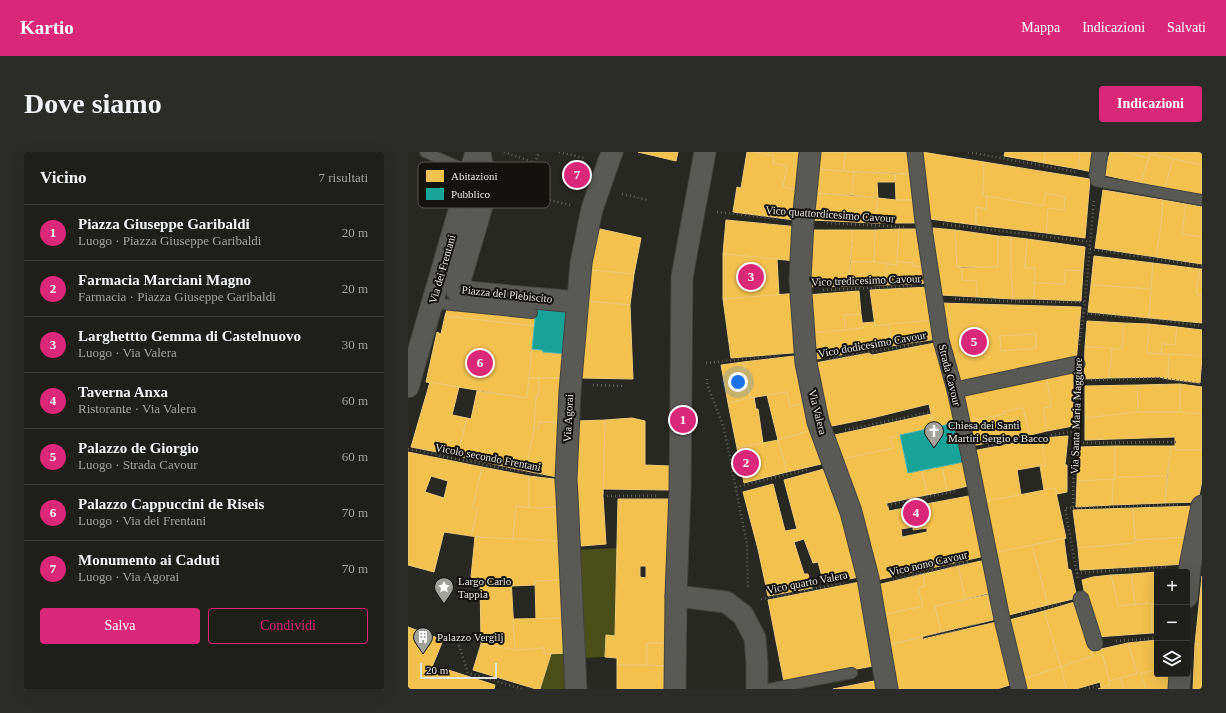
<!DOCTYPE html>
<html lang="it">
<head>
<meta charset="utf-8">
<style>
  :root { --surface:#1e1e1a; --page:#2b2b27; --text:#f1f3f6; --muted:#a1a2a2; --line:#3c3c39; --accent:#db2777 }
  body { margin:0; font-family:"Times New Roman",serif; background:var(--page); color:var(--text) }
  .controls { position:absolute; right:12px; bottom:12px; display:grid; overflow:hidden; border-radius:4px; box-shadow:0 4px 16px #0002 }
  .controls button { width:36px; height:36px; display:grid; place-items:center; padding:0; border:0; border-bottom:1px solid var(--line); background:var(--surface); color:var(--text); font:20px sans-serif }
  .scale { position:absolute; left:12px; bottom:10px; width:77px; box-sizing:border-box; padding-left:4px; border:2px solid #e4e3dd; border-top:0; font-size:11px; line-height:14px; white-space:nowrap; color:#e4e3dd; -webkit-text-stroke:3px #13120e; paint-order:stroke }
  .you { position:absolute; left:330px; top:230px; width:14px; height:14px; margin:-10px; border:3px solid #fff; border-radius:50%; background:#1a73e8; box-shadow:0 0 0 6px #1a73e833 }
  .badge { display:grid; place-items:center; width:26px; height:26px; border-radius:50%; background:var(--accent); color:#fff; font-size:13px; font-weight:700 }
  .pin { position:absolute; translate:-50% -50%; border:2px solid #fff; box-shadow:0 1px 4px #0006 }
  .list { margin:0; padding:0; list-style:none }
  h2 { display:flex; justify-content:space-between; align-items:center; height:52px; margin:0; padding:0 16px; font-size:17px }
  h2 small { font-size:13px; font-weight:400; color:var(--muted) }
  .list li { display:grid; grid-template-columns:26px 1fr auto; gap:12px; align-items:center; box-sizing:border-box; height:56px; padding:0 16px; border-top:1px solid var(--line) }
  .list b { display:block; font-size:15px; white-space:nowrap }
  .list p { margin:0; font-size:13px; white-space:nowrap; color:var(--muted) }
  .list em { font-size:13px; font-style:normal; color:var(--muted) }
  .actions { display:flex; gap:8px; padding:12px 16px }
  .actions a { flex:1; padding:9px 0; border:1px solid var(--accent); border-radius:4px; text-align:center; font-size:14px; color:var(--accent) }
  .actions .main { background:var(--accent); color:#fff }
  .icon { flex:none; width:22px; height:22px; fill:none; stroke:currentColor; stroke-width:2; stroke-linecap:round; stroke-linejoin:round }
  .map { position:relative; flex:none; width:794px; height:537px; overflow:hidden; border-radius:4px }
  header { display:flex; align-items:center; gap:24px; box-sizing:border-box; height:56px; padding:0 20px; background:var(--accent); color:#fff }
  header strong { font-size:19px }
  nav { display:flex; gap:22px; margin-inline-start:auto; font-size:14px }
  .intro { display:flex; align-items:center; justify-content:space-between; box-sizing:border-box; height:96px; padding:0 24px }
  h1 { margin:0; font-size:28px }
  .button { padding:10px 18px; border-radius:4px; background:var(--accent); color:#fff; font-size:14px; font-weight:700 }
  main { display:flex; gap:24px; padding:0 24px }
  aside { flex:1; background:var(--surface); border-radius:4px; box-shadow:0 4px 16px #0002 }
  .map>svg:first-child { display:block }
  .green { fill:#494f17 }
  .homes { fill:#f2c14e; stroke:#eecb79; fill-rule:evenodd }
  .public { fill:#17a398; stroke:#54b6ad }
  .lines { fill:none; stroke-linecap:round; stroke-linejoin:round }
  .service-casing { stroke:#43433f; stroke-width:12 }
  .pedestrian-casing { stroke:#43433f; stroke-width:17 }
  .minor-casing { stroke:#43433f; stroke-width:23 }
  .path { stroke:#61605d; stroke-width:2.5; stroke-dasharray:1 3; stroke-linecap:butt }
  .service { stroke:#595955; stroke-width:10 }
  .pedestrian { stroke:#595955; stroke-width:15 }
  .minor { stroke:#595955; stroke-width:21 }
  .labels { text-anchor:middle; stroke-width:4; stroke-linejoin:round; paint-order:stroke }
  .street-label { font-size:11px; fill:#e4e3dd; stroke:#13120e }
  .poi-label { font-size:11px; fill:#e4e3dd; stroke:#13120e; text-anchor:start }
  .key { fill:#13120e; stroke:#52514c; stroke-width:1 }
  .key-label { font-size:11px; fill:#e4e3dd }
</style>
</head>
<body>
<header>
<strong>Kartio</strong>
<nav><a>Mappa</a><a>Indicazioni</a><a>Salvati</a></nav>
</header>
<div class="intro"><h1>Dove siamo</h1><a class="button">Indicazioni</a></div>
<main>
<aside>
<h2>Vicino<small>7 risultati</small></h2>
<ul class="list">
<li><span class="badge">1</span><div><b>Piazza Giuseppe Garibaldi</b><p>Luogo · Piazza Giuseppe Garibaldi</p></div><em>20 m</em></li>
<li><span class="badge">2</span><div><b>Farmacia Marciani Magno</b><p>Farmacia · Piazza Giuseppe Garibaldi</p></div><em>20 m</em></li>
<li><span class="badge">3</span><div><b>Larghettto Gemma di Castelnuovo</b><p>Luogo · Via Valera</p></div><em>30 m</em></li>
<li><span class="badge">4</span><div><b>Taverna Anxa</b><p>Ristorante · Via Valera</p></div><em>60 m</em></li>
<li><span class="badge">5</span><div><b>Palazzo de Giorgio</b><p>Luogo · Strada Cavour</p></div><em>60 m</em></li>
<li><span class="badge">6</span><div><b>Palazzo Cappuccini de Riseis</b><p>Luogo · Via dei Frentani</p></div><em>70 m</em></li>
<li><span class="badge">7</span><div><b>Monumento ai Caduti</b><p>Luogo · Via Agorai</p></div><em>70 m</em></li>
</ul>
<div class="actions"><a class="main">Salva</a><a>Condividi</a></div>
</aside>
<div class="map">
<svg width="794" height="537" viewBox="0 0 794 537">
  <rect width="100%" height="100%" fill="#282823"/>
  <g class="green">
    <polygon points="209,396 207,484 198,484 197,505 173,506 166,398"/>
    <polygon points="162,501 163,537 132,537 143,502"/>
  </g>
  <g class="homes">
    <polygon points="230,0 270,0 268,9"/>
    <polygon points="339,0 346,0 366,4 365,11 379,14 375,35 397,39 394,69 325,60 329,35 333,36"/>
    <polygon points="346,0 401,0 397,39 375,35 379,14 365,11 366,4"/>
    <polygon points="410,0 438,0 435,19 409,17"/>
    <polygon points="438,0 505,0 505,22 435,19"/>
    <polygon points="514,0 576,10 575,44 579,44 578,57 568,55 568,73 522,67"/>
    <polygon points="597,0 637,0 636,11 596,4"/>
    <polygon points="637,0 672,0 670,17 636,11"/>
    <polygon points="672,0 689,0 685,20 670,17"/>
    <polygon points="702,0 717,0 741,6 733,31 696,23"/>
    <polygon points="717,0 748,0 747,3 742,2 741,6"/>
    <polygon points="748,0 794,0 794,13 747,3"/>
    <polygon points="742,2 765,7 757,36 733,31"/>
    <polygon points="765,7 794,13 794,43 757,36"/>
    <polygon points="576,10 682,27 677,86 638,81 640,56 656,58 657,45 637,41 636,54 575,44"/>
    <polygon points="409,17 446,20 444,43 407,41"/>
    <polygon points="446,20 487,22 488,30 469,30 470,46 444,43"/>
    <polygon points="487,22 505,22 510,48 488,48"/>
    <polygon points="695,38 755,48 753,74 748,105 687,96"/>
    <polygon points="407,41 470,46 467,71 404,68"/>
    <polygon points="637,41 657,45 656,58 640,56 638,81 568,73 568,55 578,57 579,44 636,54"/>
    <polygon points="470,46 488,48 510,48 514,71 467,71"/>
    <polygon points="755,48 778,52 774,82 794,85 794,112 748,105 753,74"/>
    <polygon points="778,52 794,55 794,85 774,82"/>
    <polygon points="318,68 391,75 388,109 315,102"/>
    <polygon points="525,76 547,78 549,115 554,116 554,128 569,129 569,145 533,143"/>
    <polygon points="192,77 233,86 226,122 182,118"/>
    <polygon points="491,77 489,113 466,110 467,78"/>
    <polygon points="491,77 513,77 519,115 505,114 505,111 489,110"/>
    <polygon points="402,78 445,78 440,134 398,135"/>
    <polygon points="445,78 467,78 466,110 443,110"/>
    <polygon points="547,78 590,84 590,115 549,115"/>
    <polygon points="590,84 603,85 603,114 605,147 569,145 569,129 554,128 554,116 590,115"/>
    <polygon points="603,85 619,87 617,116 627,116 626,147 605,147 603,114"/>
    <polygon points="619,87 677,95 675,119 657,118 657,132 626,131 627,116 617,116"/>
    <polygon points="315,102 369,107 371,143 315,147"/>
    <polygon points="686,104 745,111 743,137 683,133"/>
    <polygon points="443,110 466,110 479,112 477,133 440,134"/>
    <polygon points="489,110 505,111 505,114 519,115 522,131 477,133 479,112 489,113"/>
    <polygon points="745,111 792,117 788,142 794,143 794,171 741,166"/>
    <polygon points="792,117 794,117 794,143 788,142"/>
    <polygon points="182,118 226,122 222,153 179,149"/>
    <polygon points="657,118 675,119 673,149 626,147 626,131 657,132"/>
    <polygon points="683,133 743,137 741,166 680,160"/>
    <polygon points="522,135 526,168 467,174 462,138"/>
    <polygon points="451,139 453,162 436,163 437,178 405,181 398,143"/>
    <polygon points="44,141 129,148 126,174 37,164"/>
    <polygon points="391,141 396,200 323,206 315,147"/>
    <polygon points="179,149 222,153 225,227 174,226 176,176"/>
    <path d="M531 151 673 155 668 211 551 235ZM628 182V196L593 199 592 184Z"/>
    <polygon points="453,162 455,176 437,178 436,163"/>
    <polygon points="37,164 126,174 119,246 18,230 29,180 33,182"/>
    <polygon points="526,168 529,187 483,194 481,172"/>
    <polygon points="679,169 716,171 714,197 677,195"/>
    <polygon points="467,170 467,174 481,172 483,194 409,207 405,181 455,176 454,171"/>
    <polygon points="716,171 741,172 739,201 761,202 760,227 751,225 701,226 704,196 714,197"/>
    <polygon points="741,172 769,175 767,193 754,192 753,202 739,201"/>
    <polygon points="769,175 794,178 794,204 753,202 754,192 767,193"/>
    <polygon points="628,182 628,196 593,199 592,184"/>
    <polygon points="532,190 551,270 526,275 521,252 464,266 419,275 407,211 461,201 464,203"/>
    <polygon points="677,195 704,196 701,226 676,227"/>
    <polygon points="124,197 134,198 135,200 156,202 155,226 121,226"/>
    <polygon points="761,202 794,204 792,231 760,227"/>
    <polygon points="395,203 403,249 382,255 379,240 342,246 335,210"/>
    <polygon points="335,210 342,246 320,251 313,213"/>
    <polygon points="665,215 665,274 639,279 635,256 643,255 638,221"/>
    <polygon points="638,221 643,255 635,256 639,279 622,283 615,256 596,259 597,262 558,270 551,239"/>
    <polygon points="121,226 131,226 130,245 128,245 126,276 118,319 49,304 59,266 63,267 69,239 119,246"/>
    <polygon points="131,226 155,226 155,271 131,270 130,277 126,276 128,245 130,245"/>
    <polygon points="22,230 51,235 44,263 59,266 49,304 3,295"/>
    <polygon points="772,232 794,235 794,262 772,260"/>
    <polygon points="772,232 772,260 730,260 729,233"/>
    <polygon points="729,233 730,260 677,266 677,234"/>
    <polygon points="379,240 382,255 403,249 410,276 370,288 359,243"/>
    <polygon points="346,245 348,257 350,257 355,291 329,296 320,251"/>
    <polygon points="615,256 622,283 563,294 558,270 597,262 596,259"/>
    <polygon points="730,260 772,260 794,262 794,298 767,298 767,285 677,288 677,266"/>
    <polygon points="523,262 526,275 482,286 485,296 430,308 422,284"/>
    <polygon points="224,266 237,269 237,313 262,314 262,338 195,337 197,268"/>
    <polygon points="197,268 195,344 198,392 173,394 169,344 169,269"/>
    <polygon points="131,270 155,271 154,326 118,319 126,276 130,277"/>
    <polygon points="410,276 422,310 379,320 370,288"/>
    <path d="M492 283 500 321 514 318 519 343 479 351 481 359 566 343 577 404 469 428 430 308 485 296 482 286ZM505 375V378L519 376V380L494 385 493 377Z"/>
    <polygon points="660,284 657,313 659,313 659,340 649,342 647,336 636,338 632,314 637,313 634,286"/>
    <polygon points="634,286 637,313 609,318 613,343 575,350 564,299"/>
    <polygon points="370,288 379,320 336,331 329,296"/>
    <polygon points="707,294 763,294 759,324 707,325"/>
    <polygon points="707,294 707,328 669,329 670,295"/>
    <polygon points="763,294 767,294 767,298 794,298 794,328 790,350 757,351"/>
    <path d="M0 300 74 315 65 355 70 357 63 384 36 380 26 420 0 413ZM23 324 40 329 36 346 17 340Z"/>
    <polygon points="558,309 564,333 539,339 534,314"/>
    <polygon points="534,314 539,339 519,343 514,318"/>
    <polygon points="74,315 121,324 121,356 108,354 105,387 81,386 63,384 70,357 65,355"/>
    <polygon points="423,315 456,424 416,432 410,410 405,411 396,387 386,390 396,422 400,422 404,436 360,444 350,397 335,340 365,332 377,379 389,377 376,328"/>
    <polygon points="121,324 154,328 154,355 121,356"/>
    <polygon points="759,324 757,351 704,353 705,327 707,328 707,325"/>
    <polygon points="705,327 704,353 668,355 669,329"/>
    <polygon points="647,336 658,386 586,401 575,350"/>
    <path d="M210 347H261L259 491H239V513H209V506L197 505 198 483 207 484ZM232 414H238V426L232 425Z"/>
    <polygon points="108,354 125,356 154,355 153,389 105,387"/>
    <polygon points="789,354 783,385 727,388 725,356"/>
    <polygon points="725,356 727,391 670,396 665,358"/>
    <polygon points="67,385 153,389 157,428 127,429 127,433 103,434 103,426 72,428 63,425"/>
    <polygon points="783,385 779,412 672,418 670,396 727,391 727,388"/>
    <polygon points="658,386 656,387 660,417 663,418 669,446 640,453 624,393"/>
    <polygon points="624,393 640,453 601,463 586,401"/>
    <polygon points="578,408 586,440 557,447 550,414"/>
    <polygon points="550,414 557,447 527,454 533,480 480,493 475,463 515,454 510,436 517,434 515,422"/>
    <polygon points="749,420 749,451 727,452 723,422"/>
    <polygon points="515,422 517,434 510,436 515,454 475,463 469,433"/>
    <polygon points="723,422 727,452 710,454 703,423"/>
    <polygon points="703,423 710,454 744,451 744,481 688,485 683,473 674,428 685,425"/>
    <polygon points="794,424 794,493 787,492"/>
    <polygon points="103,426 107,498 73,492 72,428"/>
    <polygon points="157,428 160,466 128,467 127,429"/>
    <polygon points="457,429 471,513 376,530 360,448"/>
    <polygon points="586,440 593,466 585,468 579,443"/>
    <polygon points="579,443 585,468 533,480 527,454"/>
    <polygon points="670,449 685,504 653,515 636,459"/>
    <rect x="744" y="451" width="5" height="30"/>
    <polygon points="636,459 653,515 615,527 601,468"/>
    <polygon points="160,466 162,501 136,502 136,496 107,498 105,467"/>
    <polygon points="593,469 608,531 589,537 488,537 480,493 515,485 515,487"/>
    <polygon points="0,475 35,488 22,520 32,524 34,516 87,533 86,537 0,537"/>
    <polygon points="749,488 749,518 729,522 720,491"/>
    <polygon points="239,491 259,491 259,514 239,513"/>
    <polygon points="720,491 729,522 701,529 693,497"/>
    <polygon points="73,492 107,498 136,496 136,502 143,502 132,537 128,537 65,518"/>
    <polygon points="787,492 794,493 794,537 785,537"/>
    <polygon points="693,497 702,533 693,536 692,530 668,537 658,537 653,515 685,504 683,500"/>
    <polygon points="209,513 259,514 259,537 209,537"/>
    <polygon points="653,515 658,537 617,537 615,527"/>
    <polygon points="749,518 749,522 769,522 768,537 738,537 733,521"/>
    <polygon points="733,521 738,537 716,537 712,526"/>
    <polygon points="712,526 716,537 690,537 702,533 701,529"/>
    <polygon points="471,528 473,537 425,537"/>
  </g>
  <g class="public">
    <polygon points="129,148 167,152 159,202 135,200 134,198 124,197"/>
    <polygon points="551,270 561,309 500,321 492,283"/>
  </g>
  <g class="lines">
    <defs>
      <g id="service">
        <polyline points="17,0 63,20"/>
        <polyline points="688,29 794,48"/>
        <polyline points="24,151 124,161"/>
        <polyline points="361,537 444,521"/>
      </g>
      <g id="pedestrian">
        <polyline points="507,0 515,70 533,188 547,238 560,298 594,467 611,537"/>
        <polyline points="689,23 692,0"/>
        <polyline points="547,238 669,212"/>
        <polyline points="673,447 687,491"/>
      </g>
      <g id="minor">
        <polyline points="72,0 78,40 49,139 169,150"/>
        <polyline points="402,0 395,70 392,128 398,211 410,270 443,360 460,426 479,537"/>
        <polyline points="0,235 68,0"/>
        <polyline points="268,444 318,450 335,463 347,486 349,512 349,537"/>
        <polyline points="779,445 782,414 794,354"/>
        <polyline points="168,537 159,344 158,327 162,239 173,111 184,57 204,0"/>
        <polyline points="267,537 268,444 272,338 274,125 297,0"/>
        <polyline points="771,537 772,522"/>
      </g>
    </defs>
    <use href="#service" class="service-casing"/>
    <use href="#pedestrian" class="pedestrian-casing"/>
    <use href="#minor" class="minor-casing"/>
    <g class="path">
      <polyline points="96,0 127,11 120,43 162,53"/>
      <polyline points="151,0 176,6"/>
      <polyline points="560,0 669,20"/>
      <polyline points="127,11 131,0"/>
      <polyline points="214,42 240,48"/>
      <polyline points="309,60 372,67"/>
      <polyline points="419,71 496,75"/>
      <polyline points="535,72 682,90"/>
      <polyline points="682,97 794,114"/>
      <polyline points="415,138 504,134"/>
      <polyline points="547,147 625,150 677,150"/>
      <polyline points="675,161 757,169 794,174"/>
      <polyline points="671,193 677,150 686,47"/>
      <polyline points="421,207 513,191"/>
      <polyline points="298,211 373,203"/>
      <polyline points="299,227 299,232 316,276 325,322 339,392 340,436"/>
      <polyline points="683,228 751,226 794,232"/>
      <polyline points="185,233 217,234"/>
      <polyline points="667,234 665,356 657,356 670,427"/>
      <polyline points="437,278 523,260"/>
      <polyline points="667,291 768,290"/>
      <polyline points="580,294 667,279"/>
      <polyline points="0,297 83,314 135,323"/>
      <polyline points="328,335 402,317"/>
      <polyline points="195,344 248,344"/>
      <polyline points="479,353 548,339"/>
      <polyline points="665,356 770,353"/>
      <polyline points="669,421 758,415"/>
      <polyline points="485,428 561,410"/>
      <polyline points="353,447 436,431"/>
      <polyline points="613,462 653,452"/>
      <polyline points="47,482 60,521 115,537"/>
      <polyline points="515,486 573,472"/>
      <polyline points="708,489 749,486"/>
      <polyline points="677,537 692,533"/>
    </g>
    <use href="#service" class="service"/>
    <use href="#pedestrian" class="pedestrian"/>
    <use href="#minor" class="minor"/>
  </g>
  <defs>
    <symbol id="church-pin" viewBox="-11 -11 22 30"><path d="M0 17L-7.5 6A9.5 9.5 0 1 1 7.5 6Z" fill="#a2a29c" stroke="#13120e"/><path d="M-1.2-6h2.4v3.5h3.3v2.4h-3.3V6h-2.4V-.1h-3.3v-2.4h3.3Z" fill="#fff"/></symbol>
    <symbol id="sight-pin" viewBox="-11 -11 22 30"><path d="M0 17L-7.5 6A9.5 9.5 0 1 1 7.5 6Z" fill="#a2a29c" stroke="#13120e"/><path d="M0-6L1.8-2.2L6-1.7L2.9 1.2L3.7 5.4L0 3.3L-3.7 5.4L-2.9 1.2L-6-1.7L-1.8-2.2Z" fill="#fff"/></symbol>
    <symbol id="building-pin" viewBox="-11 -11 22 30"><path d="M0 17L-7.5 6A9.5 9.5 0 1 1 7.5 6Z" fill="#a2a29c" stroke="#13120e"/><path d="M-4-6H4V6H1V3H-1V6H-4ZM-2.5-4.3h1.7v1.8h-1.7ZM.8-4.3h1.7v1.8H.8ZM-2.5-1h1.7V.8h-1.7ZM.8-1h1.7V.8H.8Z" fill="#fff"/></symbol>
  </defs>
  <g fill-rule="evenodd">
    <use href="#church-pin" x="515" y="268" width="22" height="30"/>
    <use href="#sight-pin" x="25" y="424" width="22" height="30"/>
    <use href="#building-pin" x="4" y="474" width="22" height="30"/>
  </g>
  <g class="labels">
    <g class="street-label">
      <text transform="translate(422 62) rotate(4)" y="4">Vico quattordicesimo Cavour</text>
      <text transform="translate(34 117) rotate(-74)" y="4">Via dei Frentani</text>
      <text transform="translate(458 128) rotate(-2)" y="4">Vico tredicesimo Cavour</text>
      <text transform="translate(99 142) rotate(6)" y="4">Piazza del Plebiscito</text>
      <text transform="translate(464 192) rotate(-10)" y="4">Vico dodicesimo Cavour</text>
      <text transform="translate(542 223) rotate(76)" y="4">Strada Cavour</text>
      <text transform="translate(410 260) rotate(76)" y="4">Via Valera</text>
      <text transform="translate(668 264) rotate(-88)" y="4">Via Santa Maria Maggiore</text>
      <text transform="translate(160 266) rotate(-87)" y="4">Via Agorai</text>
      <text transform="translate(80 305) rotate(11)" y="4">Vicolo secondo Frentani</text>
      <text transform="translate(520 411) rotate(-13)" y="4">Vico nono Cavour</text>
      <text transform="translate(399 430) rotate(-11)" y="4">Vico quarto Valera</text>
    </g>
    <g class="poi-label">
      <text x="540" y="277">Chiesa dei Santi<tspan x="540" dy="13">Martiri Sergio e Bacco</tspan></text>
      <text x="50" y="433">Largo Carlo<tspan x="50" dy="13">Tappia</tspan></text>
      <text x="29" y="489">Palazzo Vergilj</text>
    </g>
  </g>
  <rect x="10" y="10" width="132" height="46" rx="6" class="key"/>
  <rect x="18" y="18" width="18" height="12" fill="#f2c14e"/>
  <rect x="18" y="36" width="18" height="12" fill="#17a398"/>
  <g class="key-label">
    <text x="43" y="28">Abitazioni</text>
    <text x="43" y="46">Pubblico</text>
  </g>
</svg>
<div class="controls">
<button>+</button>
<button>−</button>
<button><svg class="icon" aria-label="layers" viewBox="0 0 24 24"><path d="M12 4l9 5-9 5-9-5zM3 14l9 5 9-5"/></svg></button>
</div>
<div class="scale">20 m</div>
<div class="you"></div>
<div class="pin badge" style="left:275px;top:268px">1</div>
<div class="pin badge" style="left:338px;top:311px">2</div>
<div class="pin badge" style="left:343px;top:125px">3</div>
<div class="pin badge" style="left:508px;top:361px">4</div>
<div class="pin badge" style="left:566px;top:190px">5</div>
<div class="pin badge" style="left:72px;top:211px">6</div>
<div class="pin badge" style="left:169px;top:23px">7</div>
</div>
</main>
</body>
</html>
